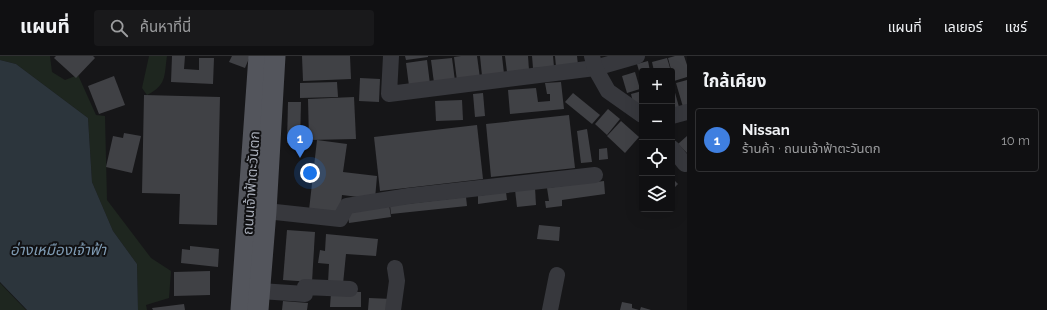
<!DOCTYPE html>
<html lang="th">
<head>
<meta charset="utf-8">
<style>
  :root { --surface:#101012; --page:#19191b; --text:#f1f3f6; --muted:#9c9d9f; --line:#303032; --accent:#1a73e8 }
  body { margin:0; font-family:Raleway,"Noto Sans Thai",sans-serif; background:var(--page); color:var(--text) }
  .controls { position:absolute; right:12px; top:12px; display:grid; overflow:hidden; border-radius:4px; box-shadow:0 4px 16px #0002 }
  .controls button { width:36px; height:36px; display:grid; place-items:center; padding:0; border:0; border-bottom:1px solid var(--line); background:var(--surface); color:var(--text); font:20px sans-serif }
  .you { position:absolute; left:310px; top:117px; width:14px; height:14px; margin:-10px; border:3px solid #fff; border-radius:50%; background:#1a73e8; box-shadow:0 0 0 6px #1a73e833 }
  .badge { display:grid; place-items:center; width:26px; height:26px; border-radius:50%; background:var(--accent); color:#fff; font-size:13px; font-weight:700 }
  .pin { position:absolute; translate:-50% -33px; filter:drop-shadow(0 1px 2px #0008) }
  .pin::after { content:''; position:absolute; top:21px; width:14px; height:12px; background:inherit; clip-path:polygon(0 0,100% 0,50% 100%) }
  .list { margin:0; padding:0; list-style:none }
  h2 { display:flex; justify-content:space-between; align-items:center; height:52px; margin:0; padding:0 16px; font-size:17px }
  h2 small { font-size:13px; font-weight:400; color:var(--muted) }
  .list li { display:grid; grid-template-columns:26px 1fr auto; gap:12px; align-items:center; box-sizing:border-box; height:64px; margin:0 8px 8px; padding:0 8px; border:1px solid var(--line); border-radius:4px }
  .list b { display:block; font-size:15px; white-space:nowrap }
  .list p { margin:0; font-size:13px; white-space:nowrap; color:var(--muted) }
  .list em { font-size:13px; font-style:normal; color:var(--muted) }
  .icon { flex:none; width:22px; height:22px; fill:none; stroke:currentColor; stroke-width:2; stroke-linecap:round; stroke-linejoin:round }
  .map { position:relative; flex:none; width:687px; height:254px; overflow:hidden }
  header { display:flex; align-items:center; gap:24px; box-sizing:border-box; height:56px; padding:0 20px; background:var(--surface); border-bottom:1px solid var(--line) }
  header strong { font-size:19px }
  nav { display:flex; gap:22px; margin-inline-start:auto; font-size:14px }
  .search { width:280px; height:36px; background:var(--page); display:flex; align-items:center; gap:10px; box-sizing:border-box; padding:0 14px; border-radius:4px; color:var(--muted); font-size:15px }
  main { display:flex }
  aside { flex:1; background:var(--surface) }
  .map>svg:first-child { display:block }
  .green { fill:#1e261f }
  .water { fill:#2c353c }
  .building { fill:#404145 }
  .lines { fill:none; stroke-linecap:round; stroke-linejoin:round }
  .minor { stroke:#37383d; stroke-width:16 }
  .major { stroke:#53555c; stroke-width:21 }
  .labels { text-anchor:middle; stroke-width:4; stroke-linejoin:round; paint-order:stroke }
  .street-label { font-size:14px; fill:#a8adb8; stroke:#111113 }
  .water-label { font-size:15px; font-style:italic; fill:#7f9bb3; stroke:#111113 }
</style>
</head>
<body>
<header>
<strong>แผนที่</strong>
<div class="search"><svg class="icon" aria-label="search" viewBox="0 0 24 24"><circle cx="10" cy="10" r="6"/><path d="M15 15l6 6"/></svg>ค้นหาที่นี่</div>
<nav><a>แผนที่</a><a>เลเยอร์</a><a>แชร์</a></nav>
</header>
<main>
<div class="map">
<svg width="687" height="254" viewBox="0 0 687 254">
  <rect width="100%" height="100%" fill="#161618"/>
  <g class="green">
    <polygon points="0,0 50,0 52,16 65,24 78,19 96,59 105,60 107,144 151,202 171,215 169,242 146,249 147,254 138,254 137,208 113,175 92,126 88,62 16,8 0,4"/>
    <path d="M149 0H167C164 20 167 29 147 39L142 32Z"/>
    <polygon points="0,227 26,254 0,254"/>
  </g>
  <polygon class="water" points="0,4 16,8 88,62 92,126 113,175 137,208 138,254 27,254 0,226"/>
  <g class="building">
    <polygon points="56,0 93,0 95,2 76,22 54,2"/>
    <polygon points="172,0 185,0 184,13 199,14 199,2 214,2 213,28 171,26"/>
    <polygon points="232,0 250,0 245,12 229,6"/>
    <polygon points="302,0 350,0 351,23 303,25"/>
    <polygon points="405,0 428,0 428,1 406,4"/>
    <polygon points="461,0 477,0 480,22 457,25 454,1"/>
    <polygon points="480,0 502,0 504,18 482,20"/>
    <polygon points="505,0 528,0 529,14 507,16"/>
    <polygon points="532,0 553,0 554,11 533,12"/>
    <polygon points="555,0 577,0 578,9 556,11"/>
    <polygon points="675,0 684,0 687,9 687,21 674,25 668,2"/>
    <polygon points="452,2 455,25 434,27 431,4"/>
    <polygon points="667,2 671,15 654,15 652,6"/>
    <polygon points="427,4 430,28 409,30 406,7"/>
    <polygon points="648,5 650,15 642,15 642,25 637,8"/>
    <polygon points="635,16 640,33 627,37 622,20"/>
    <polygon points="114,20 125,49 99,58 88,30"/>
    <polygon points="360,22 380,23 379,46 359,45"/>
    <polygon points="687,24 687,50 683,51 676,27"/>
    <polygon points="337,26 338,41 300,42 300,27"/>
    <polygon points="561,26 564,53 510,58 508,34 536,32 538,46 550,45 550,38 547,38 545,27"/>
    <polygon points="672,26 679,51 672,53"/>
    <polygon points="642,35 642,48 634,50 631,38"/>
    <polygon points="483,37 485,60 475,61 473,38"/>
    <polygon points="573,37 600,59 592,68 565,46"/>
    <polygon points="144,39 220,41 217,169 179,168 180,138 142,137"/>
    <polygon points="354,41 356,83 309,84 308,43"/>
    <polygon points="462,44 463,64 436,65 435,45"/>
    <polygon points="288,46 301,46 300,88 287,87"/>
    <polygon points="608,53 620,63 607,79 595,68"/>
    <polygon points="569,59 575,112 491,121 486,68"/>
    <polygon points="621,65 639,81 625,97 607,80"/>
    <polygon points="477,69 483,123 380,135 374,81"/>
    <polygon points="587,73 592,106 581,107 577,75"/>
    <polygon points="124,77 141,80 132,117 106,111 113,80 123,82"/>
    <polygon points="687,80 687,97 678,88"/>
    <polygon points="317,84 347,88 343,116 377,120 375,143 342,139 340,157 309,154"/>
    <polygon points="607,92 608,103 599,104 599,93"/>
    <polygon points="672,122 678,128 672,134"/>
    <polygon points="604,125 605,138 562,144 562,150 546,152 545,145 549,145 547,132"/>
    <polygon points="535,132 536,149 517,151 515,134"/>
    <polygon points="506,136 507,144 478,148 478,140"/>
    <polygon points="466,141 467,150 391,158 390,150"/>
    <polygon points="389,148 391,161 349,167 347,154"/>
    <polygon points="539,169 560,171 559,185 537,183"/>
    <polygon points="287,174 315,176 312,226 283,224"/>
    <polygon points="326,178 378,183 376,200 346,198 343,228 328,227 329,208 318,207 320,194 325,195"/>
    <polygon points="190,190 219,193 218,211 181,207 182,193 190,194"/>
    <polygon points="210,215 210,239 174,240 174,216"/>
    <polygon points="331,236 361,236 361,251 330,251"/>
    <polygon points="369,242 392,243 392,254 368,254"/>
    <polygon points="283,245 308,247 307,254 282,254"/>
    <polygon points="622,246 632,248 632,252 639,254 620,254"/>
    <polygon points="184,248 185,254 153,254 152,252"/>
    <polygon points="641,251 651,254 640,254"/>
  </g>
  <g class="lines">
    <g class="minor">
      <polyline points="391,0 389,38 595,12 637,0"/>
      <polyline points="592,0 595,12 608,35 642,59"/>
      <polyline points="672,60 687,56"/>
      <polyline points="672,92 685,108"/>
      <polyline points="266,155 340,163 347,150 409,140 595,119"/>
      <polyline points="260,235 305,238 305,231 350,233"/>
      <polyline points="393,254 397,225 395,212"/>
      <polyline points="550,254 557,219"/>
    </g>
    <g class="major">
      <polyline points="241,254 259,0"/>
      <polyline points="258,254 266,155 275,0"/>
    </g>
  </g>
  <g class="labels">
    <g class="street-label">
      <text transform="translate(251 127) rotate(-86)" y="5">ถนนเจ้าฟ้าตะวันตก</text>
    </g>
    <g class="water-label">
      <text x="58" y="199">อ่างเหมืองเจ้าฟ้า</text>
    </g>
  </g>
</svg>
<div class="controls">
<button>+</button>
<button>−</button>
<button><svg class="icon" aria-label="locate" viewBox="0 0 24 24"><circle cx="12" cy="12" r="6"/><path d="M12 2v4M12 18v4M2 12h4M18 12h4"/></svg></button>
<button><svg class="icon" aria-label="layers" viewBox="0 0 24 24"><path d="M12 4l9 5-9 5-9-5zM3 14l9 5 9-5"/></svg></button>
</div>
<div class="you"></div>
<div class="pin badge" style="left:300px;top:102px;background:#3f7fe0">1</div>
</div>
<aside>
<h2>ใกล้เคียง<small></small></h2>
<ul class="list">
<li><span class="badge" style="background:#3f7fe0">1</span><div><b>Nissan</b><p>ร้านค้า · ถนนเจ้าฟ้าตะวันตก</p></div><em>10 m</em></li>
</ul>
</aside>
</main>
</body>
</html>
